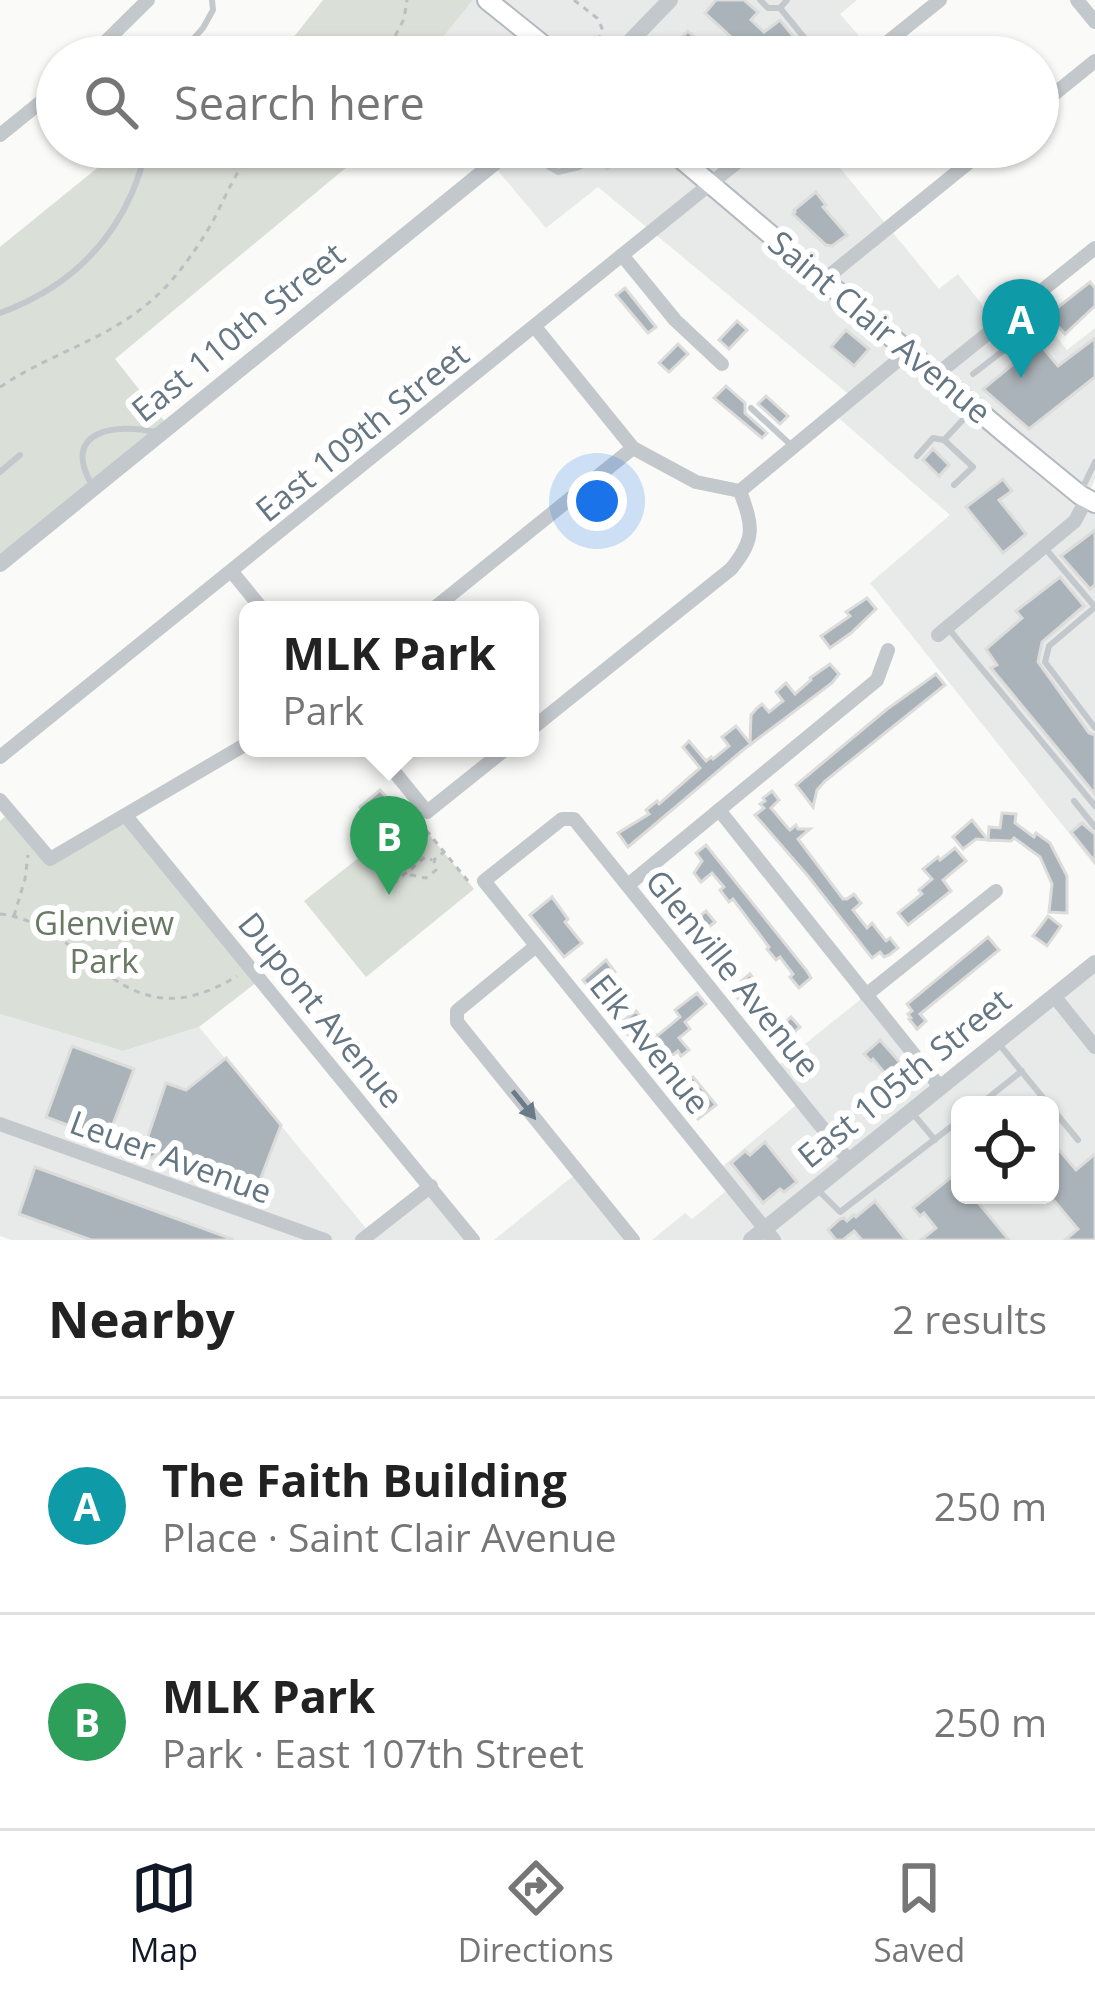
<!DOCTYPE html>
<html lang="en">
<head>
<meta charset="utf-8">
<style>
  :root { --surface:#fff; --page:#f6f6f6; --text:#222; --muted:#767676; --line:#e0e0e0; --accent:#111827 }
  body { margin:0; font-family:"Open Sans",sans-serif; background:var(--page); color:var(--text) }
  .controls { position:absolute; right:36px; bottom:36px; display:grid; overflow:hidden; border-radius:18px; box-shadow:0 3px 9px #0004 }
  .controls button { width:108px; height:108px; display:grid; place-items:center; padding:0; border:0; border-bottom:3px solid var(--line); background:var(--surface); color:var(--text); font:60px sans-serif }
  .you { position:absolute; left:597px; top:501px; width:42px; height:42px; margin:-30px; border:9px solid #fff; border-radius:50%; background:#1a73e8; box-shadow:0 0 0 18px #1a73e833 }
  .badge { display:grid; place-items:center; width:78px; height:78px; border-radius:50%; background:var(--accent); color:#fff; font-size:39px; font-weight:700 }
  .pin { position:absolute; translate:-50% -99px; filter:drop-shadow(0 3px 6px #0008) }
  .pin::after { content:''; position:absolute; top:63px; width:42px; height:36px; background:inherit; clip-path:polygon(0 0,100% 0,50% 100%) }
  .popup { position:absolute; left:239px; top:601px; width:300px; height:156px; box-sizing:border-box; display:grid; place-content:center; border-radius:18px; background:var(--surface); filter:drop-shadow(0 3px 9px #0005); font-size:39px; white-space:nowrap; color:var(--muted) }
  .popup b { font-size:45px; color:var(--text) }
  .popup::after { content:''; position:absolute; left:50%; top:100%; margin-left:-24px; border:24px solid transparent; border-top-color:var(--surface) }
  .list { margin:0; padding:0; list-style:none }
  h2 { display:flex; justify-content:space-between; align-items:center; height:156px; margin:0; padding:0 48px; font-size:51px }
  h2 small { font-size:39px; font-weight:400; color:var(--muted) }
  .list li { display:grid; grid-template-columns:78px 1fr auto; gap:36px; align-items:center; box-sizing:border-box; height:216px; padding:0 48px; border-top:3px solid var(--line) }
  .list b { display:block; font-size:45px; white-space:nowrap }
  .list p { margin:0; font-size:39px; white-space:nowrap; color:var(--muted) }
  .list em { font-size:39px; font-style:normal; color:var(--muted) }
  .icon { flex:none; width:66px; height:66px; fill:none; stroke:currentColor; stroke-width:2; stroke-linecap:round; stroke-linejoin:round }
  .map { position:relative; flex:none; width:1095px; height:1240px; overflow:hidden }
  .search { position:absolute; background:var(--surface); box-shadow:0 3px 9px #0004; left:36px; right:36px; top:36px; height:132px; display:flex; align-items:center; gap:30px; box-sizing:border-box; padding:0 42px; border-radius:66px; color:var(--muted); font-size:45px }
  .sheet { height:588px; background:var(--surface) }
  nav { display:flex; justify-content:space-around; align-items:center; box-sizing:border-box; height:168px; border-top:3px solid var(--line); background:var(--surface); font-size:33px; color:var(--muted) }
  nav a { display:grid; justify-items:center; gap:6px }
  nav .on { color:var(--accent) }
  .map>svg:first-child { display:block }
  .built { fill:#e8e9e9; fill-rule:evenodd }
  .green { fill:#dadfd7 }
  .building { fill:#aab3b9; stroke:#dcdcda; stroke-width:3 }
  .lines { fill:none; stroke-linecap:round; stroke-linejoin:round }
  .secondary-casing { stroke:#b3babf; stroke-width:22 }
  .path { stroke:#bbbfc2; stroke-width:3; stroke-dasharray:6 6; stroke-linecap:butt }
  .service { stroke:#c3c8cc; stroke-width:6 }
  .minor { stroke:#c3c8cc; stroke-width:14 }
  .tertiary { stroke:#c3c8cc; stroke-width:16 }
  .secondary { stroke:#fff; stroke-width:18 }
  .oneway { fill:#6a7a87 }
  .labels { text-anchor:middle; stroke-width:12; stroke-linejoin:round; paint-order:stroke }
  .street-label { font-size:33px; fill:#657683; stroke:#fff }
  .park-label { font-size:33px; fill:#687a64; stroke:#fff }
</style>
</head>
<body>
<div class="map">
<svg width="1095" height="1240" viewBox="0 0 1095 1240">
  <rect width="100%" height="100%" fill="#fafaf8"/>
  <g class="built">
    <polygon points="473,0 857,0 840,14 874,53 869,57 439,57 438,43"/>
    <polygon points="478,147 823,147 939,289 958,274 998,325 1028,301 1067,350 1095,328 1095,478 1087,499 1095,503 1095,866 870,583 950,515 833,413 852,397 598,187 546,228"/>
    <path d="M1095 963V1240H652L685 1213 692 1219 731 1187 718 1170 801 1101 775 1068 866 995 940 1087ZM960 1105H1050V1195H960Z"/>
    <polygon points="0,1014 123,1051 199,1027 370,1233 431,1186 473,1240 11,1240 0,1236"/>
    <polygon points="578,1172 633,1240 494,1240"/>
  </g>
  <g class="green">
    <polygon points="323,0 473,0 438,43 439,57 278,57"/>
    <polygon points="123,147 371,147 115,359 169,427 0,564 0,247"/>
    <polygon points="10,812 51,859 126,816 261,979 199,1027 123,1051 0,1014 0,821"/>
    <polygon points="413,815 474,889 366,977 304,901"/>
  </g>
  <g class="building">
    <polygon points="716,0 744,0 758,12 751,20 764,32 780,20 810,57 736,57 743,48 705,13"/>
    <polygon points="688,31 705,48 697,57 663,57"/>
    <polygon points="552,147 592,147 575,160 570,155 563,161"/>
    <polygon points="614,147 632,147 607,169 600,161 612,152"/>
    <polygon points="816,192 826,205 823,207 847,235 832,246 826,245 793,214 795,212 794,210"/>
    <polygon points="1090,282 1095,288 1095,306 1065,334 1048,315"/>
    <polygon points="625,288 656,327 648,333 616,295"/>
    <polygon points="737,321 747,330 729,349 719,340"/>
    <polygon points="846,330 869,349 854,366 831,347"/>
    <polygon points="1095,338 1095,377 1029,429 983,389 1039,343 1058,366"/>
    <polygon points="678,344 688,354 669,372 659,363"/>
    <polygon points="726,386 745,403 745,413 767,433 762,438 714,398"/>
    <polygon points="766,396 788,416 780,424 758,404"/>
    <polygon points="933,449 949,465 939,476 923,460"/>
    <polygon points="1003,479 1012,491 999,500 1026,534 1003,553 966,507"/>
    <polygon points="1095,530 1095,585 1090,589 1061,556"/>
    <polygon points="1060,577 1084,606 1042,642 1038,662 1089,733 1095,735 1095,794 991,668 997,665 986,649 1022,618 1016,611"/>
    <polygon points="867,598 876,609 851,633 830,648 821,636 850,616 846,612"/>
    <polygon points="830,664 839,674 832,683 743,750 628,847 618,833 649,814 646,810 657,801 659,804 700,768 683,747 689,741 706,761 711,757 713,759 729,746 722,737 736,726 750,743 751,715 757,708 762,704 769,712 783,701 776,692 786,683 795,694 811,680 810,678"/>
    <polygon points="936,674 945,685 825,781 817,790 813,807 796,785 886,710"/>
    <polygon points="380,790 390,801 369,818 360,807"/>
    <polygon points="772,791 779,800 771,808 787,827 790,830 796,825 798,829 810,829 798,839 843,899 847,899 854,894 861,903 853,910 867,928 872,923 886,941 890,938 898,948 889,955 884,957 880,952 872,958 808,876 755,815 764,808 760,804 765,801 763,798"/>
    <polygon points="1002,813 1016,814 1015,823 1034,837 1036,833 1050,843 1067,876 1067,913 1049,912 1052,884 1040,857 1014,838 1011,841 988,840 989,827 1000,828"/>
    <polygon points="972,820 988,840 976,839 963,849 953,837"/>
    <polygon points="1082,823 1095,834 1095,862 1071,832"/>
    <polygon points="706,845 807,971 811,978 799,988 790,977 793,974 780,957 776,960 767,949 769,947 733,899 729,902 720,890 724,887 712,873 701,882 694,873 702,861 696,853"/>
    <polygon points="955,848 966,861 943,880 951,891 908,925 898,913 922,894 919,890 932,879 923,869 938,857 940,860"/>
    <polygon points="552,897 568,919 565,922 582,943 564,957 530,915"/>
    <polygon points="706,911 715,922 692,941 683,930"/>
    <polygon points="1048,916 1061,926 1047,946 1033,936"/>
    <polygon points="988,937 999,950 920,1014 926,1021 917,1029 909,1019 911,1018 908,1014 912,1011 907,1004"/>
    <polygon points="606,960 615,972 610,977 620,990 603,1005 583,980"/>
    <polygon points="750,974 760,987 741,1002 731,990"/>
    <polygon points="697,993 706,1004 685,1022 690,1029 679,1038 689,1050 681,1056 678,1051 655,1068 619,1024 636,1011 657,1036 680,1017 675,1010"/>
    <polygon points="791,1017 800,1027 778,1046 769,1036"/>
    <polygon points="880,1040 918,1083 899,1098 888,1085 892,1082 873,1059 871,1061 864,1054"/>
    <polygon points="72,1046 134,1069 107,1140 46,1117"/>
    <polygon points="226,1058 281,1125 254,1196 212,1179 203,1168 196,1174 168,1164 159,1152 152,1158 142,1154 166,1083 186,1090"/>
    <polygon points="693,1077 716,1105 698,1119 675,1091"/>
    <polygon points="1050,1139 1076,1170 1095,1154 1095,1240 1065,1240 1078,1229 1050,1196"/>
    <polygon points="765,1142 797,1182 784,1192 780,1189 763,1203 731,1163 745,1151 750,1155"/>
    <polygon points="35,1167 232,1239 232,1240 91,1240 19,1214"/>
    <polygon points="955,1174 960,1180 960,1195 972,1195 1009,1240 921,1240 936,1228 924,1213 920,1216 913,1208"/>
    <polygon points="875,1201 906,1240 862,1240 854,1231 843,1240 836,1240 828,1230 840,1219 844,1218 847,1221 854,1215 856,1217"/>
  </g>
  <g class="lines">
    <defs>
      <g id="secondary">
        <polyline points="487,0 558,57"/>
        <polyline points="667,147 1008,436 1080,495 1095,503"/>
      </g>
    </defs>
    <use href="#secondary" class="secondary-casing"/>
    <g class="path">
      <polyline points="574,0 597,18 602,28 594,57"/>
      <polyline points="384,57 404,19 407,0"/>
      <path d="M0 387C60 347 121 338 172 280 188 261 202 241 214 219 227 193 237 169 256 147"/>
      <polyline points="426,830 468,881"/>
      <polyline points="411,869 425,857 432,860"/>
      <polyline points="393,884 408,871 411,875 426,878 436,870 434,860 444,852"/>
      <path d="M0 914C91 924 121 1048 237 976"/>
      <polyline points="14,916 25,879 28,855"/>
    </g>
    <g class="service">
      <polyline points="760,0 768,8 780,8 787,0"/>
      <polyline points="780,8 820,57"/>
      <polyline points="177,57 203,28 213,10 212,0"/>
      <polyline points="533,147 549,167 558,172 579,167 607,147"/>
      <path d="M0 313C60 291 106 252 132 193 138 178 144 163 144 147"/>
      <polyline points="973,374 1022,336 1010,321"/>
      <polyline points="751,408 792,446"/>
      <polyline points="944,440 973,467 954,485"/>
      <polyline points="917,456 933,438 944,440 972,410"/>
      <polyline points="0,472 20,455"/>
      <path d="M92 485C60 430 116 423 156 432"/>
      <polyline points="1081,491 1095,462"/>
      <polyline points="1045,548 1095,607 1049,646 1045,662 1095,728"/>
      <polyline points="948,628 1095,806"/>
      <polyline points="1074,801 1095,827"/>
      <polyline points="999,1044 1049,1105"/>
      <polyline points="979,1105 1022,1071"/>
      <polyline points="1050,1106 1078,1140"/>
      <polyline points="914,1115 935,1140"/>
      <polyline points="818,1190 840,1212 960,1120"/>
    </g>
    <g class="minor">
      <polyline points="1077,0 1095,22"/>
      <polyline points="90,57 148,0"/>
      <polyline points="869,57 940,0"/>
      <polyline points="1038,107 1095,61"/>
      <polyline points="0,135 57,89"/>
      <polyline points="622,255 675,320 722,364"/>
      <polyline points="825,279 988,147"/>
      <polyline points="535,327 633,448 696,482 740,491"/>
      <polyline points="936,375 1095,248"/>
      <polyline points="740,491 908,352"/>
      <polyline points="232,572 263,610"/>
      <polyline points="432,610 633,448"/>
      <polyline points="938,635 1075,521 1086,500"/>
      <path d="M530 730 731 569C756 538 753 527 740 491"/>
      <polyline points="375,748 427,812 507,748"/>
      <polyline points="0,757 756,147"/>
      <polyline points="0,800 50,859 248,743"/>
      <polyline points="719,810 940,1087"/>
      <polyline points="126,816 473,1240"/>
      <polyline points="628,885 877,680 888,650"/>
      <polyline points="536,946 457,1011 457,1022 633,1240"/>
      <polyline points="866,995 996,891"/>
      <polyline points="1054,996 1095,1047"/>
      <polyline points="0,1124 325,1240"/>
      <polyline points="362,1240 431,1186"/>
      <polyline points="774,1240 484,881 562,819 574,819 849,1161"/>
    </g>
    <g class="tertiary">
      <polyline points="615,57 670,0"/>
      <polyline points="0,564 514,147"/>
      <polyline points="751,1240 1095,963"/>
    </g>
    <use href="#secondary" class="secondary"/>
  </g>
  <defs><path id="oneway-solid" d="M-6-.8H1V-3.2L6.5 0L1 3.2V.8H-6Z" transform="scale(3)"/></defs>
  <use class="oneway" href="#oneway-solid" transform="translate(524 1105) rotate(51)"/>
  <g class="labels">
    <g class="street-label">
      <text transform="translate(880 327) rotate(40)" y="12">Saint Clair Avenue</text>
      <text transform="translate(238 332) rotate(-39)" y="12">East 110th Street</text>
      <text transform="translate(362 432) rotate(-39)" y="12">East 109th Street</text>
      <text transform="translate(733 973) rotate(51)" y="12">Glenville Avenue</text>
      <text transform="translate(321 1010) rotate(51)" y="12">Dupont Avenue</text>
      <text transform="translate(650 1044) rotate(51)" y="12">Elk Avenue</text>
      <text transform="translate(904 1078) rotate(-39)" y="12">East 105th Street</text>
      <text transform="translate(171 1157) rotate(20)" y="12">Leuer Avenue</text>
    </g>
    <g class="park-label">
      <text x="104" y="935">Glenview<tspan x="104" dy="38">Park</tspan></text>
    </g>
  </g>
</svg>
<div class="controls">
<button><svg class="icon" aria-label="locate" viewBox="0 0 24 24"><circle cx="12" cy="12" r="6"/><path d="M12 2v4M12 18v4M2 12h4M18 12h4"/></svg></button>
</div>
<div class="you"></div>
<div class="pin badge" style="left:1021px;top:378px;background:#0f9aa8">A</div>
<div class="pin badge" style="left:389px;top:895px;background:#2e9e5b">B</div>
<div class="popup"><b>MLK Park</b>Park</div>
<div class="search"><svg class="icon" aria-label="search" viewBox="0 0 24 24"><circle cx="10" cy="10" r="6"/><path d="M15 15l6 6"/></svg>Search here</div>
</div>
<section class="sheet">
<h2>Nearby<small>2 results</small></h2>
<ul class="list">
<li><span class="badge" style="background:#0f9aa8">A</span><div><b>The Faith Building</b><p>Place · Saint Clair Avenue</p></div><em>250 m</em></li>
<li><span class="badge" style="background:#2e9e5b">B</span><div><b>MLK Park</b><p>Park · East 107th Street</p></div><em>250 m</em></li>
</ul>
</section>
<nav>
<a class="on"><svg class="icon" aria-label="map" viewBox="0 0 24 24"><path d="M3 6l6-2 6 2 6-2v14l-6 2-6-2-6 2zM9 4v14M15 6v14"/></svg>Map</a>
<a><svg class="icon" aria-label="directions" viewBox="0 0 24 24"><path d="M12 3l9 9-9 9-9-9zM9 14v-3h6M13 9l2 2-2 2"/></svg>Directions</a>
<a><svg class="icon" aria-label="saved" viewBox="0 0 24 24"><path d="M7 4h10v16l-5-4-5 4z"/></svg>Saved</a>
</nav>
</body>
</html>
